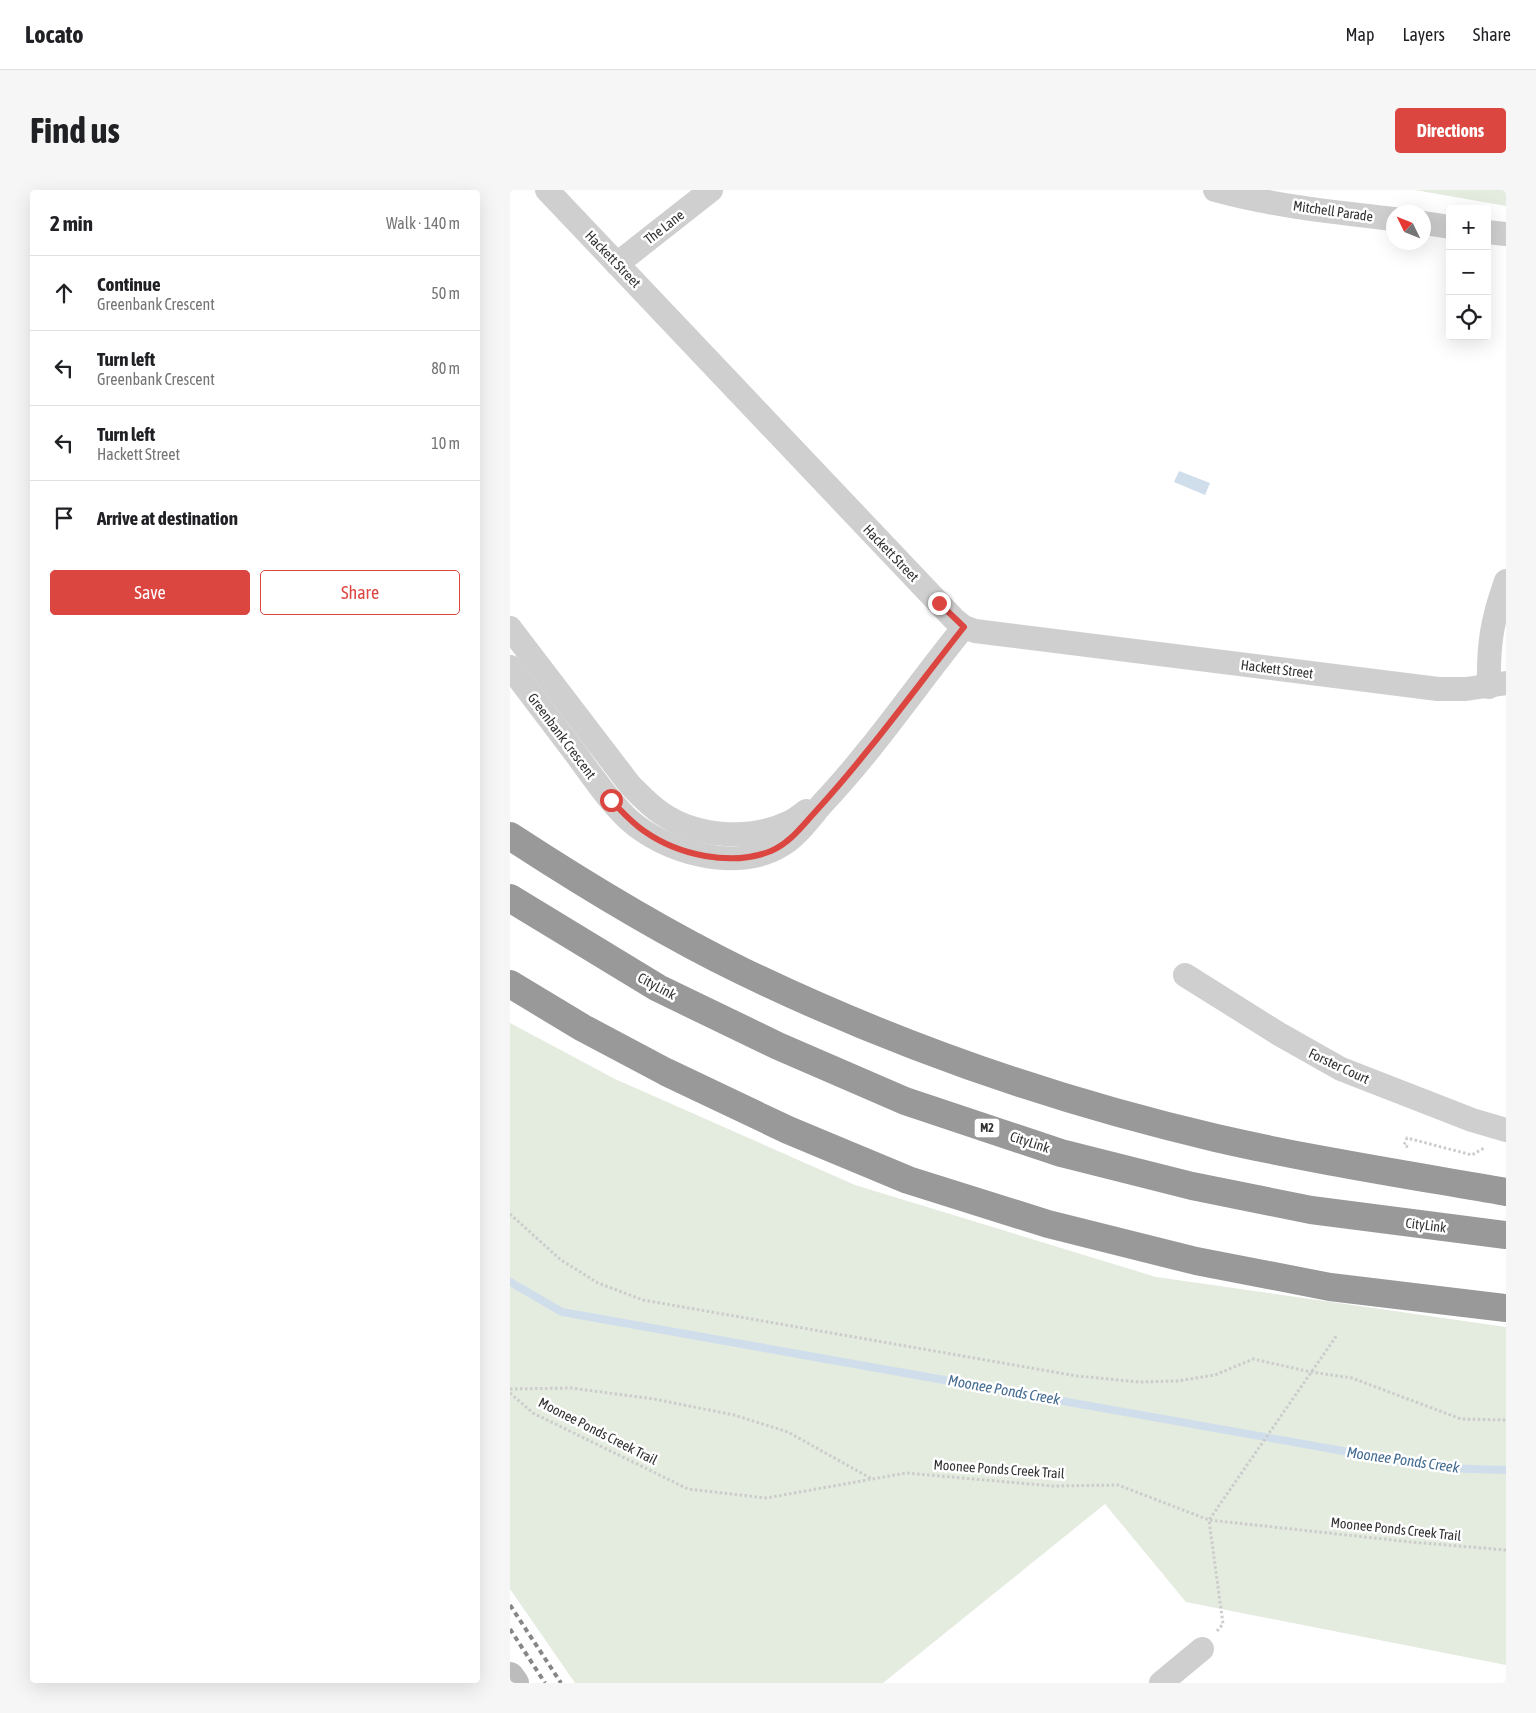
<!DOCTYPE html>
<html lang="en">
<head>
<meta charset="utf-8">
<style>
  :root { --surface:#fff; --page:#f6f6f6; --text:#202124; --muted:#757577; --line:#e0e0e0; --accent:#dc4641 }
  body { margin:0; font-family:"Asap Condensed",sans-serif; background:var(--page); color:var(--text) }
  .controls { position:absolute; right:15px; top:15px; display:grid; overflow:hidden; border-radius:5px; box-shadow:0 5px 20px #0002 }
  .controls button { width:45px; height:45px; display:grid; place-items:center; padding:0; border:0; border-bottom:1px solid var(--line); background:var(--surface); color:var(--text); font:25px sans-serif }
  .compass { position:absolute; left:876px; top:15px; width:45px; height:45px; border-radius:50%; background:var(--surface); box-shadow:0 5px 20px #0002; rotate:313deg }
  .stop { position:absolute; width:15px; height:15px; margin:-11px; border:4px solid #dc4641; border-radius:50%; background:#fff }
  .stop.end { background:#dc4641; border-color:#fff; box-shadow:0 1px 5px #0008 }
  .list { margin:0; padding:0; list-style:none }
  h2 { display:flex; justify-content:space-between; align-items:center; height:65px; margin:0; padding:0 20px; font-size:21px }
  h2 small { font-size:16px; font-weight:400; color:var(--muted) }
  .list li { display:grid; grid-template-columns:32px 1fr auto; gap:15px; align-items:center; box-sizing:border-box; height:75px; padding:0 20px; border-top:1px solid var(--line) }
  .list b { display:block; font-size:19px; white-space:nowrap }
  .list p { margin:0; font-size:16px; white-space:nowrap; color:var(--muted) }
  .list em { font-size:16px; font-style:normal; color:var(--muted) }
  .actions { display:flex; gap:10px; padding:15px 20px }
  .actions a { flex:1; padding:11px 0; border:1px solid var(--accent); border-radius:5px; text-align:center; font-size:18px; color:var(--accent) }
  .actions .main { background:var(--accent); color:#fff }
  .icon { flex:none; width:28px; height:28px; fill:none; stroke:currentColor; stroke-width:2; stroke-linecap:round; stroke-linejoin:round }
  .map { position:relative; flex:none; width:996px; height:1493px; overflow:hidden; border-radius:5px }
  header { display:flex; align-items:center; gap:30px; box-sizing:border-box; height:70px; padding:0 25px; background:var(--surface); border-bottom:1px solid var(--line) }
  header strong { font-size:24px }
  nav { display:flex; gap:28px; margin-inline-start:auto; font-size:18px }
  .intro { display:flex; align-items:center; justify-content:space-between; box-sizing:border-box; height:120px; padding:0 30px }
  h1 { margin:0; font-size:35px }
  .button { padding:12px 22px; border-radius:5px; background:var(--accent); color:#fff; font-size:18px; font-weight:700 }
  main { display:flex; gap:30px; padding:0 30px }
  aside { flex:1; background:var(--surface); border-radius:5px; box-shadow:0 5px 20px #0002 }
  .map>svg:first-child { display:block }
  .green { fill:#e4ebdf }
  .water { fill:#d0deec }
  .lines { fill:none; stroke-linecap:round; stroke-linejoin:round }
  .stream { stroke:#d0deec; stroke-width:8 }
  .path { stroke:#ccc; stroke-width:3; stroke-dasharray:2.5 2.5; stroke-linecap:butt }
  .street { stroke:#cfcfcf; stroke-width:24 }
  .secondary { stroke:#bcbcbc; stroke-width:28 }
  .highway { stroke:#999; stroke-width:28 }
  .rail { stroke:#878787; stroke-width:4; stroke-dasharray:5 4; stroke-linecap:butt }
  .route { stroke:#dc4641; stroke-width:6 }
  .labels { text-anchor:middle; stroke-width:5; stroke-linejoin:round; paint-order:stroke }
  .shield { fill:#fff; stroke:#707070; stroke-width:1 }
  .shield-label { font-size:12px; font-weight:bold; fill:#323232 }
  .street-label { font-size:14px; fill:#323232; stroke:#fff }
  .water-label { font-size:15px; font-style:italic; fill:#436b91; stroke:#fff }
</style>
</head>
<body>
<header>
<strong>Locato</strong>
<nav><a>Map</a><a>Layers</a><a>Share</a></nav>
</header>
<div class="intro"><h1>Find us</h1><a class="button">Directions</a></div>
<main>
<aside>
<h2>2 min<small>Walk · 140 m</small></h2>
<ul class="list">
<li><svg class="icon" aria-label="ahead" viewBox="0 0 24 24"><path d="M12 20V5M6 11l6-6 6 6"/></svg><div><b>Continue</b><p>Greenbank Crescent</p></div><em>50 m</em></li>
<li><svg class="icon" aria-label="left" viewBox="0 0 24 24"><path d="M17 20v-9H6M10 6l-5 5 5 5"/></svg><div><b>Turn left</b><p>Greenbank Crescent</p></div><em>80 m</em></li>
<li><svg class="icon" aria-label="left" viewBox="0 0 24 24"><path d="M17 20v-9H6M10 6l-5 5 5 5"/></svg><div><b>Turn left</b><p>Hackett Street</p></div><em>10 m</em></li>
<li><svg class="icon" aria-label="arrive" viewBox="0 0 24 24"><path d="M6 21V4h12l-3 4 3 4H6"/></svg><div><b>Arrive at destination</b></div></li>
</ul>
<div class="actions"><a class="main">Save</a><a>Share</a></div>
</aside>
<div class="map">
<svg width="996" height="1493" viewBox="0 0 996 1493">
  <rect width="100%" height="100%" fill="#fff"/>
  <g class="green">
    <polygon points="905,0 996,0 996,16"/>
    <polygon points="0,833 105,889 345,995 646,1087 996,1137 996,1475 676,1412 595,1314 373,1493 65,1493 0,1399"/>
  </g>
  <polygon class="water" points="669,281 700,293 695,305 664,292"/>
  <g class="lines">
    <polyline class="stream" points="0,1092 52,1122 929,1278 996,1280"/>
    <g class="path">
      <polyline points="898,957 894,955 897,948 962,965 974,958"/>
      <polyline points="0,1024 51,1070 88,1093 133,1110 567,1186 629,1192 667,1191 705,1185 743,1169 801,1182 842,1188 951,1229 996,1230"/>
      <polyline points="0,1199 61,1198 144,1209 224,1225 278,1242 362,1289"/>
      <polyline points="0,1203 23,1223 178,1299 256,1308 396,1283 543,1296 608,1295 699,1330 901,1352 996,1360"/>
      <polyline points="707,1441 713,1434 699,1330 827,1145"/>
    </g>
    <g class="street">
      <polyline points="37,0 444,429 454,437 465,441 928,499 956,499 996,493"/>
      <path d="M705 0C763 16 824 22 884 29"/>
      <polyline points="914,33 940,37"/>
      <polyline points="977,42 996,44"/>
      <polyline points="107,74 201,0"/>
      <path d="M0 438 120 595C130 605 139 615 151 623 187 648 241 651 280 632 286 629 291 625 296 621"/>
      <path d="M0 477C22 506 44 535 66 564 82 586 98 610 118 629 155 663 228 683 272 655 288 645 300 628 312 614 364 559 406 496 454 437"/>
      <path d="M979 497C978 455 982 430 996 391"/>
      <polyline points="675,785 769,844 831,879 962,930 996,940"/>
      <polyline points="651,1493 692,1459"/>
    </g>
    <polyline class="secondary" points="0,1486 5,1493"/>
    <g class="highway">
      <path d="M0 646C75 695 152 742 232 781 383 854 543 910 706 948 802 970 899 985 996 1002"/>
      <polyline points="0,708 148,798 268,856 395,911 551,963 682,996 801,1020 996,1045"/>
      <polyline points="0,794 73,838 156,882 278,940 398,990 538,1034 686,1071 820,1097 996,1118"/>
    </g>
    <g class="rail">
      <polyline points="0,1415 51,1493"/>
      <polyline points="0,1439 35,1493"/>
    </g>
  </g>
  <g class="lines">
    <path class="route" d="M101 610C111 621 121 632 134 641 168 665 221 677 261 661 280 653 292 636 306 621 359 563 405 499 454 437L429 413"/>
  </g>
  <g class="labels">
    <rect class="shield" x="464.5" y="928.5" width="25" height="19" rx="4"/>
    <g class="shield-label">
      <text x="477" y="942">M2</text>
    </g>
    <g class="street-label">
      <text transform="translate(823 21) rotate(8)" y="5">Mitchell Parade</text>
      <text transform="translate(154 37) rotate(-38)" y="5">The Lane</text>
      <text transform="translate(103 69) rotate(46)" y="5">Hackett Street</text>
      <text transform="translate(381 363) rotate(46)" y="5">Hackett Street</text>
      <text transform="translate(767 479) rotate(7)" y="5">Hackett Street</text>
      <text transform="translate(52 546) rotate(53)" y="5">Greenbank Crescent</text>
      <text transform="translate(147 796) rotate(28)" y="5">CityLink</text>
      <text transform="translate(829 876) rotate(25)" y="5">Forster Court</text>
      <text transform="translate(520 952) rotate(18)" y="5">CityLink</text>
      <text transform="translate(916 1035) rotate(7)" y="5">CityLink</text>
      <text transform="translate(88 1241) rotate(27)" y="5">Moonee Ponds Creek Trail</text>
      <text transform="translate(489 1279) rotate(4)" y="5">Moonee Ponds Creek Trail</text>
      <text transform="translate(886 1339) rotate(6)" y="5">Moonee Ponds Creek Trail</text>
    </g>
    <g class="water-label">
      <text transform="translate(494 1200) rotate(10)" y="5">Moonee Ponds Creek</text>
      <text transform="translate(893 1270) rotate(8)" y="5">Moonee Ponds Creek</text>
    </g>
  </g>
</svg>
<div class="controls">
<button>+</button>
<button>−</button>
<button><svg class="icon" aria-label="locate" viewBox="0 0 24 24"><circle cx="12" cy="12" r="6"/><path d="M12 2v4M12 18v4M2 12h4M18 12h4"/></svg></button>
</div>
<svg class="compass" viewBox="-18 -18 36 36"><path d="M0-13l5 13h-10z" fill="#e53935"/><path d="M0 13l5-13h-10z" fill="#757577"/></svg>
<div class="stop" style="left:101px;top:610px"></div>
<div class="stop end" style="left:429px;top:413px"></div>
</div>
</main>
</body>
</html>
